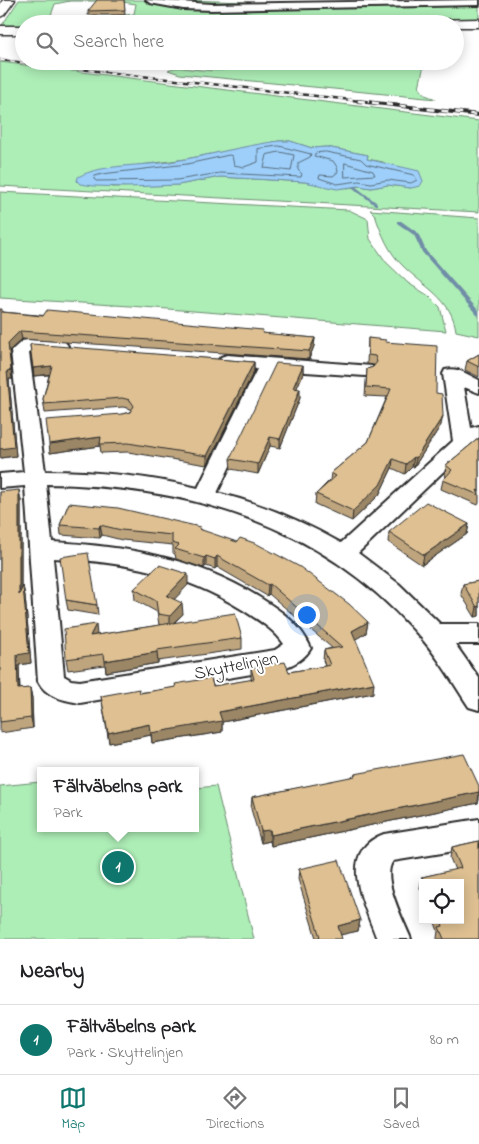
<!DOCTYPE html>
<html lang="en">
<head>
<meta charset="utf-8">
<style>
  :root { --surface:#fff; --page:#f6f6f6; --text:#202124; --muted:#757577; --line:#e0e0e0; --accent:#0f766e }
  body { margin:0; font-family:"Indie Flower",sans-serif; background:var(--page); color:var(--text) }
  .controls { position:absolute; right:15px; bottom:15px; display:grid; overflow:hidden; border-radius:0px; box-shadow:0 2px 12px #0003 }
  .controls button { width:45px; height:45px; display:grid; place-items:center; padding:0; border:0; border-bottom:1px solid var(--line); background:var(--surface); color:var(--text); font:25px sans-serif }
  .you { position:absolute; left:306px; top:614px; width:18px; height:18px; margin:-12px; border:4px solid #fff; border-radius:50%; background:#1a73e8; box-shadow:0 0 0 8px #1a73e833 }
  .badge { display:grid; place-items:center; width:32px; height:32px; border-radius:50%; background:var(--accent); color:#fff; font-size:16px; font-weight:700 }
  .pin { position:absolute; translate:-50% -50%; border:2px solid #fff; box-shadow:0 1px 5px #0006 }
  .popup { position:absolute; left:37px; top:767px; width:162px; height:65px; box-sizing:border-box; display:grid; place-content:center; border-radius:0px; background:var(--surface); filter:drop-shadow(0 1px 4px #0005); font-size:16px; white-space:nowrap; color:var(--muted) }
  .popup b { font-size:19px; color:var(--text) }
  .popup::after { content:''; position:absolute; left:50%; top:100%; margin-left:-10px; border:10px solid transparent; border-top-color:var(--surface) }
  .list { margin:0; padding:0; list-style:none }
  h2 { display:flex; justify-content:space-between; align-items:center; height:65px; margin:0; padding:0 20px; font-size:21px }
  h2 small { font-size:16px; font-weight:400; color:var(--muted) }
  .list li { display:grid; grid-template-columns:32px 1fr auto; gap:15px; align-items:center; box-sizing:border-box; height:70px; padding:0 20px; border-top:1px solid var(--line) }
  .list b { display:block; font-size:19px; white-space:nowrap }
  .list p { margin:0; font-size:16px; white-space:nowrap; color:var(--muted) }
  .list em { font-size:16px; font-style:normal; color:var(--muted) }
  .icon { flex:none; width:28px; height:28px; fill:none; stroke:currentColor; stroke-width:2; stroke-linecap:round; stroke-linejoin:round }
  .map { position:relative; flex:none; width:479px; height:939px; overflow:hidden }
  .search { position:absolute; background:var(--surface); box-shadow:0 2px 12px #0003; left:15px; right:15px; top:15px; height:55px; display:flex; align-items:center; gap:12px; box-sizing:border-box; padding:0 18px; border-radius:28px; color:var(--muted); font-size:19px }
  .sheet { height:135px; background:var(--surface) }
  nav { display:flex; justify-content:space-around; align-items:center; box-sizing:border-box; height:70px; border-top:1px solid var(--line); background:var(--surface); font-size:14px; color:var(--muted) }
  nav a { display:grid; justify-items:center; gap:2px }
  nav .on { color:var(--accent) }
  .map>svg:first-child { display:block }
  .green { fill:#adedb6; stroke:#6c8c70; fill-rule:evenodd }
  .water { fill:#9dcffa; stroke:#6f8da7 }
  .lines { fill:none; stroke-linecap:round; stroke-linejoin:round }
  .shore { stroke:#596d7e; stroke-width:1 }
  .stream { fill:#6f8da7; fill-rule:evenodd }
  .street-casing { stroke:#2b2b2b; stroke-width:4 }
  .secondary-casing { stroke:#2b2b2b; stroke-width:3 }
  .street { fill:#fff; fill-rule:evenodd }
  .secondary { fill:#fff; fill-rule:evenodd }
  .rail-far1-casing { stroke:#2b2b2b; stroke-width:2.5 }
  .rail-casing { stroke:#2b2b2b; stroke-width:4 }
  .rail-far1 { stroke:#fff; stroke-width:2; stroke-dasharray:5; stroke-linecap:butt }
  .rail { stroke:#fff; stroke-width:2.5; stroke-dasharray:7; stroke-linecap:butt }
  .wall { fill:#bfa57e; stroke:#2b2b2b }
  .shaded-wall { fill:#9b8666; stroke:#2b2b2b }
  .building { fill:#dec092; stroke:#2b2b2b }
  .labels { text-anchor:middle; stroke-width:4; stroke-linejoin:round; paint-order:stroke }
  .street-label { font-size:18px; fill:#2b2b2b; stroke:#fff }
</style>
</head>
<body>
<div class="map">
<svg width="479" height="939" viewBox="0 0 479 939">
  <rect width="100%" height="100%" fill="#fff"/>
  <filter id="ink" filterUnits="userSpaceOnUse"><feTurbulence type="fractalNoise" baseFrequency=".02" numOctaves="2"/><feDisplacementMap in="SourceGraphic" scale="10" xChannelSelector="R" yChannelSelector="G"/><feConvolveMatrix kernelMatrix="1 2 1 2 8 2 1 2 1" color-interpolation-filters="sRGB"/></filter>
  <g filter="url(#ink)">
    <g class="green">
      <path d="M19 0H189L273 3 479 0V25L24 24V33L0 28ZM70 1H116L136 4 134 14 110 17 50 18 55 4Z"/>
      <path d="M248 61H425L419 87 425 95 436 99 180 74 168 70C177 66 182 68 191 69 213 71 228 73 248 61Z"/>
      <path d="M0 62 479 121V212L0 186ZM279 141H290L312 148 326 147 368 155 367 159 383 162 411 188 388 185 371 188 359 186 349 188 305 182 220 177 178 185 112 187 102 170 186 159Z"/>
      <polygon points="0,192 349,210 368,219 370,239 386,262 408,283 429,296 440,307 446,331 130,306 0,298"/>
      <path d="M370 210 479 218V336L456 331C452 299 424 287 403 266 389 253 381 233 375 215Z"/>
      <polygon points="40,782 41,828 196,828 196,788 216,786 254,939 0,939 0,786"/>
    </g>
    <path class="water" d="M279 141H290L312 148 326 147 368 155 367 159 419 171 423 181 420 186 411 188 388 185 371 188 359 186 337 189 305 182 220 177 178 185 128 187 94 186 80 184 77 181 78 177C101 164 142 166 169 162 206 156 242 146 279 141Z"/>
    <g class="lines">
      <g class="shore">
        <polygon points="279,146 311,154 310,157 298,163 298,170 302,174 301,177 220,173 177,180 96,181 94,179 95,176 102,174 187,164 229,155 232,156 234,165 244,167 258,162 258,149"/>
        <polygon points="280,152 294,155 291,171 264,168 267,155"/>
        <polygon points="326,152 361,159 366,164 414,175 417,180 411,183 388,180 371,183 359,181 337,184 319,178 320,175 333,176 338,172 337,167 333,161 314,156 316,153"/>
        <polygon points="345,163 373,171 375,175 345,177"/>
      </g>
      <g class="stream">
        <polygon points="353,186 355,186 377,203 377,205 375,205 353,188"/>
        <polygon points="397,221 401,221 418,233 426,251 479,311 479,316 477,315 422,252 414,235 397,223"/>
      </g>
      <defs>
        <g id="street">
          <polygon points="146,0 212,4 479,0 479,5 212,10 183,9 150,3"/>
          <path d="M28 340 65 342 68 346 65 350 32 351 29 353 45 471C97 471 147 476 198 488L257 369 221 365 218 361 221 357 227 355 372 366 374 370 372 374 365 376 276 370 217 493C261 503 302 521 341 543L453 441 443 374 445 370C458 367 468 375 479 380V393L464 387 471 428 479 426V441L470 446 358 553 399 584 440 624H479V644H455L479 678V710L469 707C452 681 436 653 414 630 317 522 188 486 46 484L52 542C124 546 194 557 257 596 280 610 300 623 311 648 305 659 293 665 281 669L80 703C63 700 46 697 38 681L25 486 0 488V474L24 472 11 351 22 341ZM53 558C124 562 182 572 243 610 258 620 274 629 284 644L275 650 80 681 71 680 64 676Z"/>
          <path d="M479 819V847L393 861C380 877 404 921 411 939H377C365 905 335 852 384 834Z"/>
        </g>
        <g id="secondary">
          <polygon points="3,0 15,0 4,15 0,17 0,5"/>
          <polygon points="479,19 479,27 455,27 455,24 425,24 431,20"/>
          <rect x="0" y="26" width="24" height="8"/>
        </g>
      </defs>
      <use href="#street" class="street-casing"/>
      <use href="#secondary" class="secondary-casing"/>
      <use href="#street" class="street"/>
      <use href="#secondary" class="secondary"/>
      <defs>
        <polyline id="rail-far1" points="0,60 369,102"/>
        <polyline id="rail" points="358,101 479,115"/>
      </defs>
      <use href="#rail-far1" class="rail-far1-casing"/>
      <use href="#rail" class="rail-casing"/>
      <use href="#rail-far1" class="rail-far1"/>
      <use href="#rail" class="rail"/>
    </g>
    <g class="wall">
      <polygon points="124,0 125,15 88,15 88,11"/>
      <polygon points="0,309 2,312 315,338 314,346 309,359 22,339 9,351 12,379 9,379 16,456 0,458"/>
      <polygon points="368,338 385,342 436,393 441,425 414,467 412,467 405,474 392,468 379,495 352,521 315,504 316,494 330,480 331,473 368,442 387,397 365,396 367,369 373,367 374,366 374,365 367,364"/>
      <polygon points="30,345 254,362 254,371 207,465 128,452 101,453 100,446 50,453 122,414 130,412 131,410 131,409 123,407 45,413 43,399 49,375 34,376"/>
      <polygon points="479,354 479,377 465,370 467,361"/>
      <polygon points="303,365 303,374 296,389 300,398 280,448 270,446 258,474 231,469 230,459"/>
      <polygon points="479,438 479,503 478,505 441,489 443,480 446,476 445,475 446,465"/>
      <polygon points="0,492 21,500 21,591 23,586 25,596 31,663 19,665 20,689 30,688 32,698 33,728 0,733"/>
      <polygon points="69,503 200,529 368,622 366,633 355,639 373,693 222,722 222,732 152,743 151,735 109,743 101,696 213,686 251,680 251,668 289,672 325,666 323,660 324,650 332,648 269,594 267,596 217,567 215,569 206,566 204,568 176,559 175,554 173,553 173,545 122,540 102,535 100,538 61,535 60,525"/>
      <polygon points="469,524 467,534 422,565 388,542 389,532"/>
      <polygon points="479,581 479,616 475,617 461,594 463,584"/>
      <polygon points="188,585 174,599 183,614 174,623 242,638 242,649 158,661 158,663 106,672 105,665 68,670 66,659 97,635 160,625 159,625 157,612 135,600 134,589"/>
      <polygon points="66,600 97,605 98,615 68,610"/>
      <polygon points="355,774 479,786 479,800 478,803 271,846 270,841 261,843 251,809 252,797 354,777"/>
      <polygon points="479,841 479,939 437,939 437,938 438,931 434,920 460,920 460,883 423,883 423,894 420,888 422,877 455,870 450,858 452,847"/>
      <polygon points="299,869 360,920 358,931 316,938 298,879"/>
    </g>
    <g class="shaded-wall">
      <polygon points="20,331 22,339 9,351 12,379 9,379 16,456 0,458 0,449 7,371 8,343"/>
      <polygon points="315,338 314,346 309,359 309,351"/>
      <polygon points="254,362 254,371 207,465 207,456"/>
      <polygon points="303,365 303,374 293,397 293,388"/>
      <polygon points="52,366 53,374 34,376 33,368"/>
      <polygon points="300,389 300,398 280,448 280,439"/>
      <polygon points="443,416 441,425 414,467 416,458"/>
      <polygon points="101,437 100,446 50,453 49,444"/>
      <polygon points="270,437 270,446 258,474 258,464"/>
      <polygon points="414,457 412,467 405,474 406,464"/>
      <polygon points="393,459 392,468 379,495 352,521 353,511"/>
      <polygon points="19,490 21,500 21,605 19,595"/>
      <polygon points="469,524 467,534 422,565 424,555"/>
      <polygon points="100,525 102,535 100,538 99,528"/>
      <polygon points="206,556 206,566 204,568 204,558"/>
      <polygon points="217,556 217,567 215,569 215,559"/>
      <polygon points="188,574 188,585 168,606 167,596"/>
      <polygon points="270,584 269,594 267,596 268,585"/>
      <polygon points="23,586 25,596 31,663 19,665 20,700 18,689 17,655"/>
      <polygon points="182,603 183,614 170,626 170,616"/>
      <polygon points="479,606 479,616 475,617 477,607"/>
      <polygon points="368,622 366,633 351,642 352,631"/>
      <polygon points="96,624 97,635 90,636"/>
      <polygon points="157,652 158,663 106,672 105,661"/>
      <polygon points="374,683 373,693 222,722 222,732 152,743 151,733 219,712"/>
      <polygon points="30,688 32,698 33,728 31,718"/>
      <polygon points="150,724 151,735 109,743 108,733"/>
      <polygon points="479,792 478,803 271,846 271,835"/>
      <polygon points="270,830 270,841 261,843 261,831"/>
      <polygon points="360,920 358,931 336,936 338,926"/>
    </g>
    <g class="building">
      <polygon points="97,0 124,0 125,10 88,11"/>
      <polygon points="0,309 2,309 2,312 43,316 47,310 263,330 262,333 315,338 309,351 20,331 8,343 11,370 7,371 14,447 0,449"/>
      <polygon points="368,338 386,340 385,342 437,346 436,393 442,394 443,416 416,458 414,457 406,464 393,459 380,485 353,511 316,494 336,476 331,473 368,442 391,389 366,387 367,369 373,367 377,362 375,356 368,355"/>
      <polygon points="32,344 254,362 207,456 128,443 100,444 101,437 49,444 46,420 122,414 130,412 134,406 130,400 122,398 44,404 43,399 52,366 33,368 30,345"/>
      <polygon points="479,354 479,367 467,361"/>
      <polygon points="276,363 303,365 293,388 300,389 280,439 270,437 258,464 230,459"/>
      <polygon points="479,438 479,491 477,490 479,495 443,480 452,470 446,465"/>
      <polygon points="19,490 19,595 23,586 29,653 17,655 18,689 30,688 31,718 0,722 0,492"/>
      <polygon points="426,502 469,524 424,555 389,532"/>
      <polygon points="69,503 118,508 200,527 199,529 237,542 240,538 257,544 300,567 349,604 368,622 352,631 374,683 219,712 222,721 151,733 150,724 108,733 101,696 139,689 140,693 176,687 175,684 211,678 213,686 254,679 251,668 285,662 289,672 325,666 330,665 324,650 342,647 270,584 268,585 217,556 215,559 206,556 204,558 175,549 179,545 172,543 172,535 121,530 100,525 99,528 60,525"/>
      <polygon points="88,553 97,605 66,600 60,557"/>
      <polygon points="159,565 188,574 167,596 182,603 170,616 158,614 156,601 134,589"/>
      <polygon points="479,581 479,606 477,607 463,584"/>
      <polygon points="235,613 242,638 157,650 157,652 105,661 104,654 66,659 64,629 96,624 90,636"/>
      <polygon points="464,754 479,786 479,792 271,835 270,830 261,831 252,797 355,776 355,774"/>
      <polygon points="479,841 479,939 444,939 439,927 443,926 441,920 460,920 460,883 425,883 422,877 461,868 452,847"/>
      <polygon points="339,860 360,920 338,926 342,939 313,939 320,937 299,869"/>
    </g>
  </g>
  <g class="labels">
    <g class="street-label">
      <text transform="translate(236 665) rotate(-11)" y="6">Skyttelinjen</text>
    </g>
  </g>
</svg>
<div class="controls">
<button><svg class="icon" aria-label="locate" viewBox="0 0 24 24"><circle cx="12" cy="12" r="6"/><path d="M12 2v4M12 18v4M2 12h4M18 12h4"/></svg></button>
</div>
<div class="you"></div>
<div class="pin badge" style="left:118px;top:867px">1</div>
<div class="popup"><b>Fältväbelns park</b>Park</div>
<div class="search"><svg class="icon" aria-label="search" viewBox="0 0 24 24"><circle cx="10" cy="10" r="6"/><path d="M15 15l6 6"/></svg>Search here</div>
</div>
<section class="sheet">
<h2>Nearby<small></small></h2>
<ul class="list">
<li><span class="badge">1</span><div><b>Fältväbelns park</b><p>Park · Skyttelinjen</p></div><em>80 m</em></li>
</ul>
</section>
<nav>
<a class="on"><svg class="icon" aria-label="map" viewBox="0 0 24 24"><path d="M3 6l6-2 6 2 6-2v14l-6 2-6-2-6 2zM9 4v14M15 6v14"/></svg>Map</a>
<a><svg class="icon" aria-label="directions" viewBox="0 0 24 24"><path d="M12 3l9 9-9 9-9-9zM9 14v-3h6M13 9l2 2-2 2"/></svg>Directions</a>
<a><svg class="icon" aria-label="saved" viewBox="0 0 24 24"><path d="M7 4h10v16l-5-4-5 4z"/></svg>Saved</a>
</nav>
</body>
</html>
